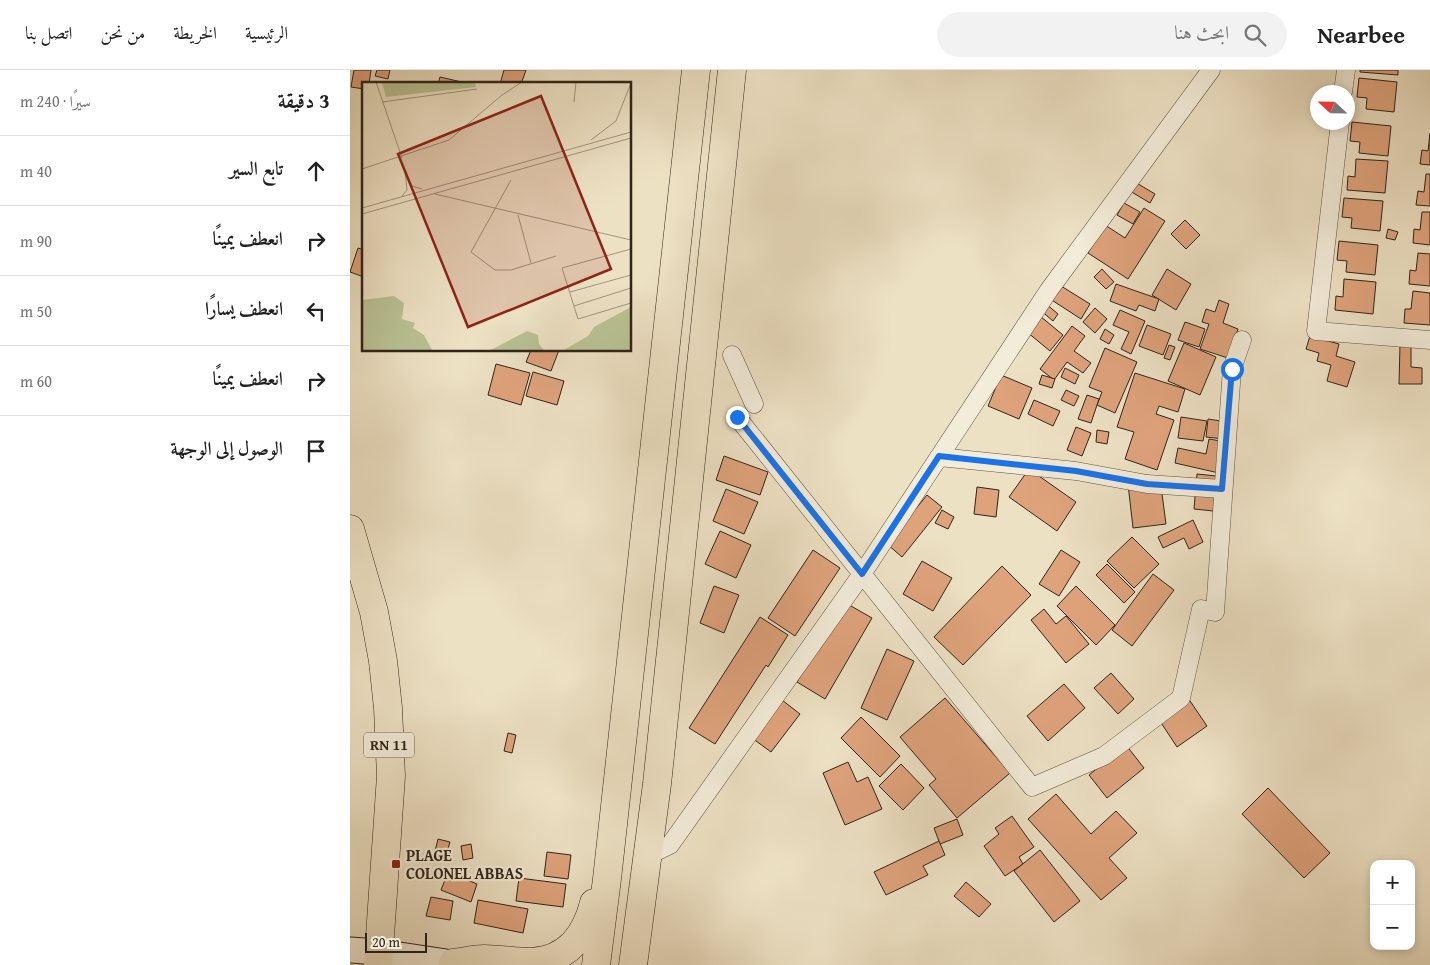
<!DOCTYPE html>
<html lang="ar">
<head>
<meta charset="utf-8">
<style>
  :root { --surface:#fff; --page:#f2f2f2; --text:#222; --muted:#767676; --line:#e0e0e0 }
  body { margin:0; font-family:"Gentium Book Plus",Amiri,serif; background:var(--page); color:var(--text); direction:rtl }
  .controls { position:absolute; right:15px; bottom:15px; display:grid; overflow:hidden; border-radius:10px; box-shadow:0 2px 8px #0003 }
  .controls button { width:45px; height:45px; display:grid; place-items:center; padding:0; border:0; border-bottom:1px solid var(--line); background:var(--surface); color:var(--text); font:25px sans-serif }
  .compass { position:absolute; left:960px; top:15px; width:45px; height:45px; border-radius:50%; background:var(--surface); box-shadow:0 2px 8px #0003; rotate:292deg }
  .scale { position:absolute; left:15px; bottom:12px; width:62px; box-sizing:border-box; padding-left:5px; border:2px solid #2f241a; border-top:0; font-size:14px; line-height:18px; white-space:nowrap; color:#2f241a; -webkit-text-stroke:4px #f3ecd9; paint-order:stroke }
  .stop { position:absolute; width:15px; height:15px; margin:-11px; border:4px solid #1a73e8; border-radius:50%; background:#fff }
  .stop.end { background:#1a73e8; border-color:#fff; box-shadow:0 1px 5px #0008 }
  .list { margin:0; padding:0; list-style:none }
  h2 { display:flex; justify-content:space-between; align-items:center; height:65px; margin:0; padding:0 20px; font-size:21px }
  h2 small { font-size:16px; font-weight:400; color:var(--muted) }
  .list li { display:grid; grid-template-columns:32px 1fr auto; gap:15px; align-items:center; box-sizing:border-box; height:70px; padding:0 20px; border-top:1px solid var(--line) }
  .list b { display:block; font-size:19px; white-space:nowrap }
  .list em { font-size:16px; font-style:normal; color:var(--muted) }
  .icon { flex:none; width:28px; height:28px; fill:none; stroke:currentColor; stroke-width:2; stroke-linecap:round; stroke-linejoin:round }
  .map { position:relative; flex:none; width:1080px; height:895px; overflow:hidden; direction:ltr }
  header { display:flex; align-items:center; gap:30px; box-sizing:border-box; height:70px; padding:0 25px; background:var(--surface); border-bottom:1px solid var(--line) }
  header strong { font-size:24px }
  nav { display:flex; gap:28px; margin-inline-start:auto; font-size:18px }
  .search { width:350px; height:45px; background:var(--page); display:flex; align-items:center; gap:12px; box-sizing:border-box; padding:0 18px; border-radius:28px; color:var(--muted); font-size:19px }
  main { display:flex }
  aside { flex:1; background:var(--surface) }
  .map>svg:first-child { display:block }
  .building { fill:#dfa37c; stroke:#2f241a }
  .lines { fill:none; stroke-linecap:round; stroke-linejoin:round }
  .street-casing { stroke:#5e5344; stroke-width:19 }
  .secondary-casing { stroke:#2f241a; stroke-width:27 }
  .primary-casing { stroke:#2f241a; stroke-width:29 }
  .highway-casing { stroke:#2f241a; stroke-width:29 }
  .street { stroke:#f3ecd9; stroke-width:18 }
  .secondary { stroke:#f3ecd9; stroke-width:25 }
  .primary { stroke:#ede1c4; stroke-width:28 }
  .highway { stroke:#ede1c4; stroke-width:28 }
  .route { stroke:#1a73e8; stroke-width:6 }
  .poi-dot { fill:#8f2418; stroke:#f3ecd9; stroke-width:2 }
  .labels { text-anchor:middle; stroke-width:4.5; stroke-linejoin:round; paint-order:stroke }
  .shield { fill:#f3ecd9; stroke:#6a6053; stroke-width:1 }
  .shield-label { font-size:15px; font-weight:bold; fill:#2f241a }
  .poi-label { font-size:16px; font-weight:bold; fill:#2f241a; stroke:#f3ecd9; text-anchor:start }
  .inset-road { fill:none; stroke:#a19580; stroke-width:1 }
  .view { fill:#8f2418; fill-opacity:0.15; stroke:#8f2418; stroke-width:2.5 }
  .inset-edge { fill:none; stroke:#2f241a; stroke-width:2.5 }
</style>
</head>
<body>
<header>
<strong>Nearbee</strong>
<div class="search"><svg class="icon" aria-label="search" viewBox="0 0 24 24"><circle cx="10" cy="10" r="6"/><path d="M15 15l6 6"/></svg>ابحث هنا</div>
<nav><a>الرئيسية</a><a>الخريطة</a><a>من نحن</a><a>اتصل بنا</a></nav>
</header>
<main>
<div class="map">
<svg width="1080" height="895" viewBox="0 0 1080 895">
  <rect width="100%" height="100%" fill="#ede1c4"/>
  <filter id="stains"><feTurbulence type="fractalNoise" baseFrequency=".004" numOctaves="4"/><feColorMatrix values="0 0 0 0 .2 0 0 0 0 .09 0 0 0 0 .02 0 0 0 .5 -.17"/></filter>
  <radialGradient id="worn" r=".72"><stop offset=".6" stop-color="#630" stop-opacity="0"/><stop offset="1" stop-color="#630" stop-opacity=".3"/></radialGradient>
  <g class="building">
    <polygon points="4,0 21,0 19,14 14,14 14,19 1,17"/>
    <polygon points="27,0 40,0 38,9 25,6"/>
    <polygon points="154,0 176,0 171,14 150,14"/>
    <polygon points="1010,0 1048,0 1048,5 1010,2"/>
    <polygon points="90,7 116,13 116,14 88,14"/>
    <polygon points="1009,8 1047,12 1044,42 1016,39 1017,28 1007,27"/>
    <polygon points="1002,52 1041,56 1038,86 1009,83 1010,72 1000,71"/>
    <polygon points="1080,63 1080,95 1070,94 1072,80 1078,81"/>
    <polygon points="1006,89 1038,91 1035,123 997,120 998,106 1005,107"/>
    <polygon points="1076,104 1080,104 1080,136 1066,135 1068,121 1074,122"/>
    <polygon points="785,112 805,124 800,133 780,121"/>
    <polygon points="994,128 1033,131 1030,161 1001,158 1002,148 992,147"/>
    <polygon points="774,133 790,142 783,154 767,145"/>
    <polygon points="794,138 815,151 778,209 738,183 755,155 775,168"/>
    <polygon points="1072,142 1080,142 1080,175 1063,173 1064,159 1070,160"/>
    <polygon points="835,150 850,165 836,179 821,164"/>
    <polygon points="1038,159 1048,162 1045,170 1036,168"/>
    <polygon points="989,171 1028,175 1025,205 996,202 997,191 987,190"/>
    <polygon points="8,178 14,180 14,207 0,202"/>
    <polygon points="1068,183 1080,184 1080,216 1059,214 1060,200 1066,201"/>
    <polygon points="752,199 764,212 756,219 744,207"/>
    <polygon points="817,199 841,214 826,240 802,225"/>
    <polygon points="994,209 1026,212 1023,244 985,240 986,226 993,227"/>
    <polygon points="703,211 740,234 731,249 694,225"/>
    <polygon points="766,214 809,229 805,241 789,235 786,241 760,231"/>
    <polygon points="1063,221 1080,223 1080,255 1054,253 1055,239 1061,239"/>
    <polygon points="869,230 879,234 873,253 888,259 878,288 850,279 859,254 852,252 856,239 865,242"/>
    <polygon points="695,233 708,244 703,251 689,239"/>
    <polygon points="745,238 757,249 745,263 733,252"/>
    <polygon points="770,240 795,251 781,284 771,279 779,262 763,255"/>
    <polygon points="690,246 713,265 700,281 677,262"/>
    <polygon points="835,252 855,259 849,277 828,270"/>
    <polygon points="797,255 821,264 813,285 789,276"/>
    <polygon points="722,256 735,266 724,281 741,293 733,303 717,292 704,310 690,299"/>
    <polygon points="755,259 764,265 759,274 750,269"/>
    <polygon points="960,266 989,274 986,286 1005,292 997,317 977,311 981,295 967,291 969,283 956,279"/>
    <polygon points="834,273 866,287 850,325 818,311"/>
    <polygon points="819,275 825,277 820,290 814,288"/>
    <polygon points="1050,275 1061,275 1061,297 1072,298 1072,314 1049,314"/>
    <polygon points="755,278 787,292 765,343 747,335 752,322 739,317"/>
    <polygon points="181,280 209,280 201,301 176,292"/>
    <polygon points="146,294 180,303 171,335 138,325"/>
    <polygon points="715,298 729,305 725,314 711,307"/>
    <polygon points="183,302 214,311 207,335 176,326"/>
    <polygon points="785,303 835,319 828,342 809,336 806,344 824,350 807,400 775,389 784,362 767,357"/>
    <polygon points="651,305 682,318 669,349 638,336"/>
    <polygon points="692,305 705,309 702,318 689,314"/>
    <polygon points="716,320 729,326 724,336 711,330"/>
    <polygon points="737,325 749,329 741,353 728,349"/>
    <polygon points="684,330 710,341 703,356 678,344"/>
    <polygon points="831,347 857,351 853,371 828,368"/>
    <polygon points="858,349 877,352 874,369 856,367"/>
    <polygon points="726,357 741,363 732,386 717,380"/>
    <polygon points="747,360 759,362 757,374 746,372"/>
    <polygon points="859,369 876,372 869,403 825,393 828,378 856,384"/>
    <polygon points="374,386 418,402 410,425 366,410"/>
    <polygon points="679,399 726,432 707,461 659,427"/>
    <polygon points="847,404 876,407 873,442 844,439"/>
    <polygon points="810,409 816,454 783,458 778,414"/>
    <polygon points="627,417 649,420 646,447 624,444"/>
    <polygon points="376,419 408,432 394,464 363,451"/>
    <polygon points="577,425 592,437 552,487 537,474"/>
    <polygon points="592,440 604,447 598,459 585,453"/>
    <polygon points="843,450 853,472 839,479 834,468 813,478 808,467"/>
    <polygon points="370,461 401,475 386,508 355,494"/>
    <polygon points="782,467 809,494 784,518 757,491"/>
    <polygon points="463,480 490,498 445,566 418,548"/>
    <polygon points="711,480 730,492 709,526 689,514"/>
    <polygon points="572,491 602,508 583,541 553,524"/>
    <polygon points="757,494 785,522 774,533 746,505"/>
    <polygon points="652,496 681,525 613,595 584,567"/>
    <polygon points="803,504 824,520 782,576 762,560"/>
    <polygon points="364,516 389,525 374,563 350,553"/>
    <polygon points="726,516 765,555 746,575 707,536"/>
    <polygon points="494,532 522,548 475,629 447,612"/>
    <polygon points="694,539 706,554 716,546 739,574 716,593 681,550"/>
    <polygon points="410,547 438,565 418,597 416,595 365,674 339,658"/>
    <polygon points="537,579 564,591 537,650 511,638"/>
    <polygon points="761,603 784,629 768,644 744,618"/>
    <polygon points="714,614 735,638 698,671 677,646"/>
    <polygon points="834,622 857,656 827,677 804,642"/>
    <polygon points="595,628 660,703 607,748 579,715 586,709 550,667"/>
    <polygon points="432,630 450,644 421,682 402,668"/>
    <polygon points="511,647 550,686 530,707 491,668"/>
    <polygon points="158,663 166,665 162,683 154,681"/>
    <polygon points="776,675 794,698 757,728 739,705"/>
    <polygon points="498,692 507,712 518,707 532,739 495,755 473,703"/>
    <polygon points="551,694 574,718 553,740 529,716"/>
    <polygon points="918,718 980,783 954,808 892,744"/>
    <polygon points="706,724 741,764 766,741 787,763 759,788 777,808 751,830 678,749"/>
    <polygon points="662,746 684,777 669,787 673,794 655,806 634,776 649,764 645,758"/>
    <polygon points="607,749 613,765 590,774 584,758"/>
    <polygon points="88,769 100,772 94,792 83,789"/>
    <polygon points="589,771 595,785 573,796 578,805 536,825 524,802"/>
    <polygon points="121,774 123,788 113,790 111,776"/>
    <polygon points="690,780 730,831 704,852 664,801"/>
    <polygon points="197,782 221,785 218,809 194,806"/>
    <polygon points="98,802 127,814 121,832 91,820"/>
    <polygon points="169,808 216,814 213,837 166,831"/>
    <polygon points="616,812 641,834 629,847 604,826"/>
    <polygon points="81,827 103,831 100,850 76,846"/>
    <polygon points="128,830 178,839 173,863 124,853"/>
  </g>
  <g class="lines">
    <defs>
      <g id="street">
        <polyline points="993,22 996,0"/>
        <polyline points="990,52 966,261 1080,270"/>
        <polyline points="382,285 404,334"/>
        <polyline points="387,347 682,717 754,686 831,628 851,539 865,542 882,299 892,270"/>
        <polyline points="589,387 726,401 797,414 872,419"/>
        <polyline points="297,786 320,775 512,504 699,220 861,0"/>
      </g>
      <polyline id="secondary" points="0,880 30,882 103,893"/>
      <polyline id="primary" points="0,459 24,542 33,591 38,638 41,706 28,895"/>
      <g id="highway">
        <path d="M111 895 103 893C113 892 124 889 134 889 150 889 165 892 181 892 218 890 236 865 244 833"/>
        <polyline points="246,895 257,809 346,0"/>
        <polyline points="283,895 307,714 382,0"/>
      </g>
    </defs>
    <use href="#street" class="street-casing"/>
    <use href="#secondary" class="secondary-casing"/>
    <use href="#primary" class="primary-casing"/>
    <use href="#highway" class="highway-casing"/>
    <use href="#street" class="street"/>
    <use href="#secondary" class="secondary"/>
    <use href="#primary" class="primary"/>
    <use href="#highway" class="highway"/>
  </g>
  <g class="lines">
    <polyline class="route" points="387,347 512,504 589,386 726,401 797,414 872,419 882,299"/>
  </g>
  <rect class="poi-dot" x="41" y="789" width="10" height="10" rx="2.5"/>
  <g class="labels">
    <rect class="shield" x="14" y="662.5" width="50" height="25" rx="4"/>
    <g class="shield-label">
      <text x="39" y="680">RN 11</text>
    </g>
    <g class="poi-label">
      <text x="56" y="791">PLAGE<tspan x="56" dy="18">COLONEL ABBAS</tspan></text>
    </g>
  </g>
  <g transform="translate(12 12)">
    <rect width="269" height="269" fill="#ede1c4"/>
    <path d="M20 0H113L114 5 24 15ZM32 214 42 221 40 237 53 241 51 246 62 253 70 268H0V218ZM269 225V268H202L226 254 232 245ZM165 249 176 253 177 262 182 268H129Z" fill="#b9c294"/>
    <path class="inset-road" d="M14 0 40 76M20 20 115 7M212 20 214 0M229 58 254 39 269 1M0 87 87 58 140 13 160 0M149 98 109 170 133 188H149L194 174M73 112 269 158M40 114 45 108 43 88 50 104 60 107M0 126 269 50M0 132 269 56M156 133 169 181M269 167 200 186 216 237 269 221M208 210 269 193M212 224 269 206"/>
    <path class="view" d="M179 14 249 187 106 245 36 72Z"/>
    <rect width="269" height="269" class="inset-edge"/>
  </g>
  <rect width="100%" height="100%" filter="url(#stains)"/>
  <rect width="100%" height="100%" fill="url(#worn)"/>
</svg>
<div class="controls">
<button>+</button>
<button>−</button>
</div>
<svg class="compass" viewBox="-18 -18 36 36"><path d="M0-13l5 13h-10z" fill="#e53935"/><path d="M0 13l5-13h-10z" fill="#767676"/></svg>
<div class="scale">20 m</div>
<div class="stop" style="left:882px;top:299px"></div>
<div class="stop end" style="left:387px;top:347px"></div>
</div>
<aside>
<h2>3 دقيقة<small>سيرًا · 240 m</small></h2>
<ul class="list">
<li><svg class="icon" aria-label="ahead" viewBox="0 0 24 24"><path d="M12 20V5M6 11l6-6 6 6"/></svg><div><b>تابع السير</b></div><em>40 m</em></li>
<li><svg class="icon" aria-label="right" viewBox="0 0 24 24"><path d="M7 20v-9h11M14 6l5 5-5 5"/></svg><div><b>انعطف يمينًا</b></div><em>90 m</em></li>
<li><svg class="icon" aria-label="left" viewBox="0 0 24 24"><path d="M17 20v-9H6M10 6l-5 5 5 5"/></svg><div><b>انعطف يسارًا</b></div><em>50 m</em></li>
<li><svg class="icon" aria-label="right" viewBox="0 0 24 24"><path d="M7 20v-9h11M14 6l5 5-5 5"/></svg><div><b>انعطف يمينًا</b></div><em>60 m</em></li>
<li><svg class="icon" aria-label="arrive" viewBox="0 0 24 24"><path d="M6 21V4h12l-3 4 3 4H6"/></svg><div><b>الوصول إلى الوجهة</b></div></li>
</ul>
</aside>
</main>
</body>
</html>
